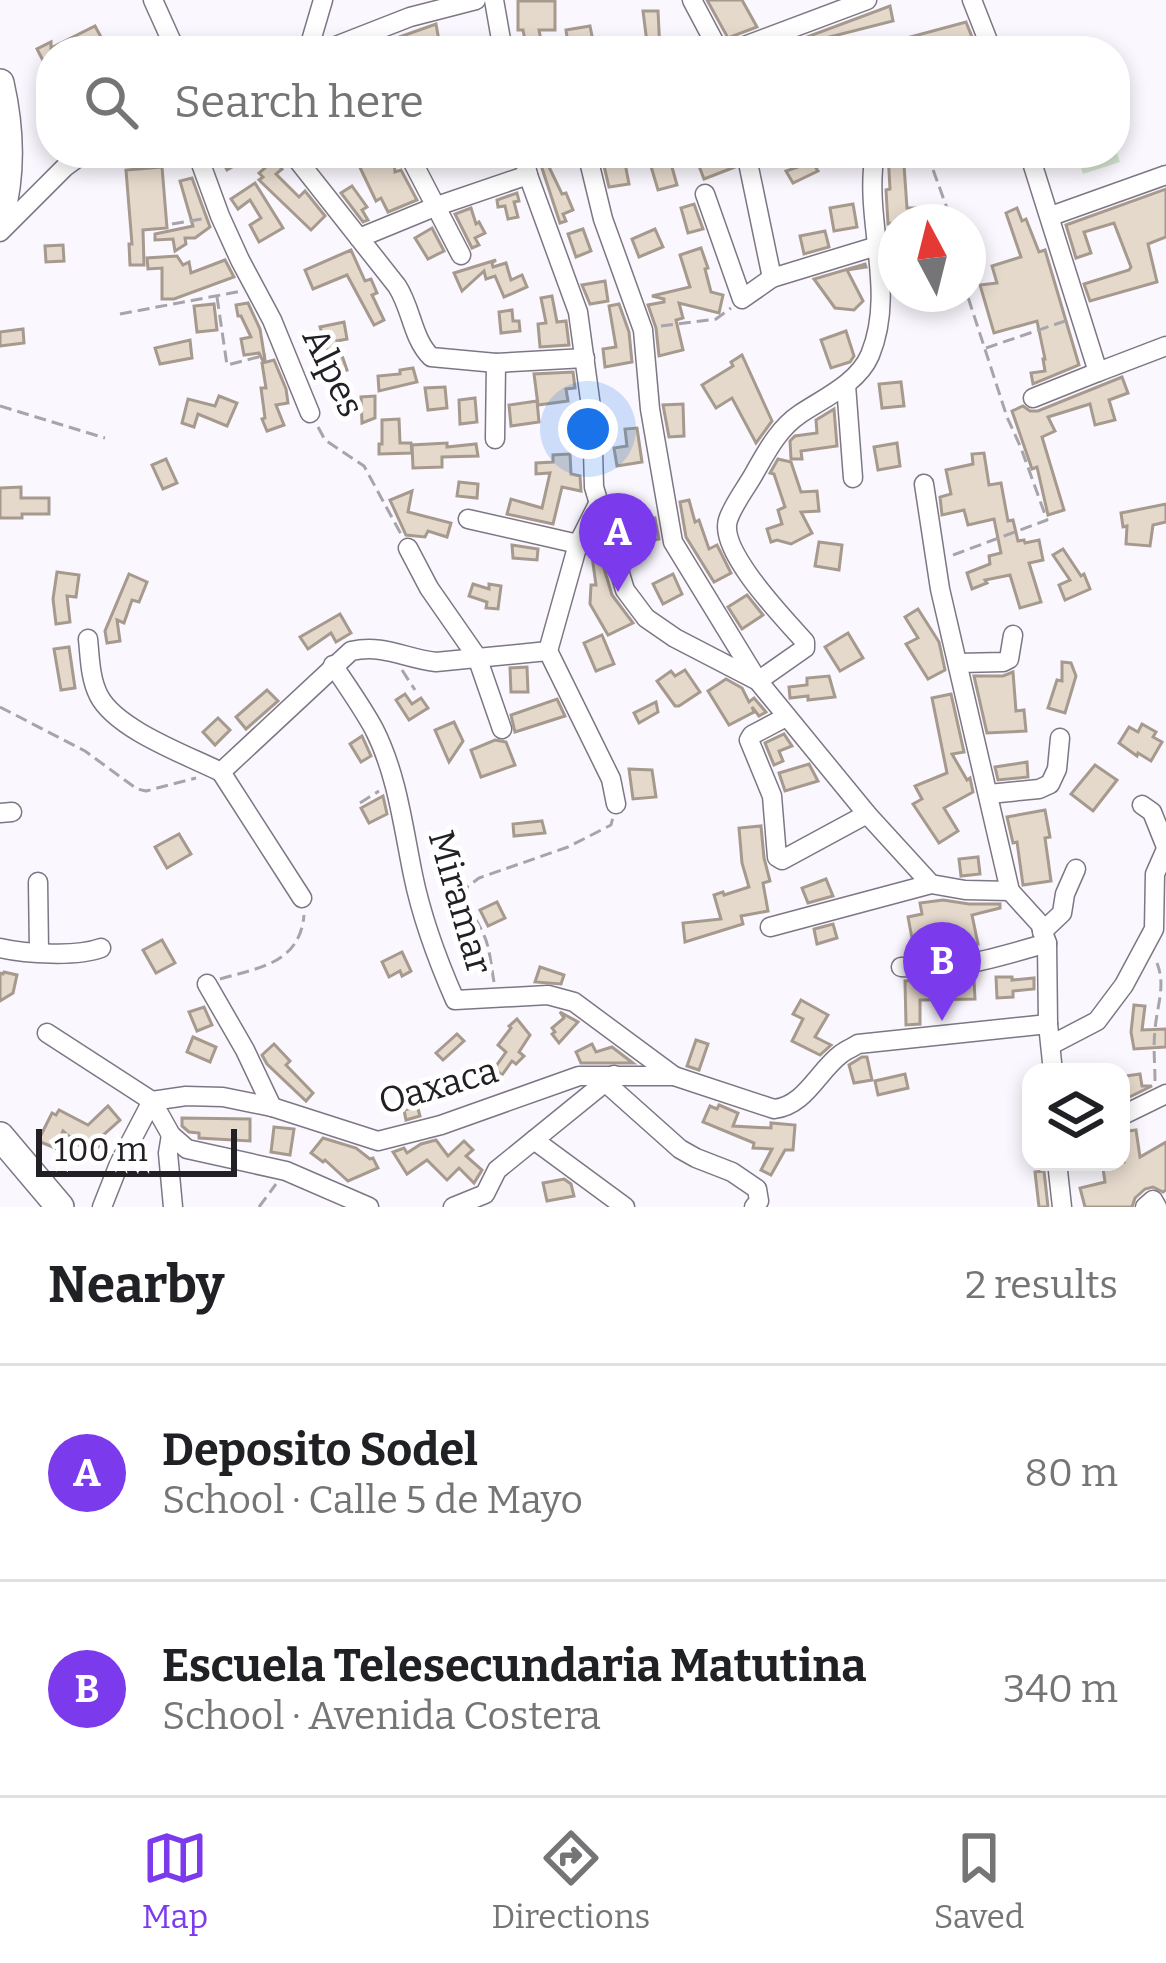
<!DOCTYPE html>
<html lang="en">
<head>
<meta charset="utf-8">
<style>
  :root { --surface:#fff; --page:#f2f2f2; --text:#202124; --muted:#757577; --line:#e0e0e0; --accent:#7c3aed }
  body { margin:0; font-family:Bitter,serif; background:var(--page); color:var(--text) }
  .controls { position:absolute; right:36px; bottom:36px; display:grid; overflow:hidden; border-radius:24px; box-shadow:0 6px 18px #0003 }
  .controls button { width:108px; height:108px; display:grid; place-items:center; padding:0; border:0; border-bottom:3px solid var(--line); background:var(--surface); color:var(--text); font:60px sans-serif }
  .compass { position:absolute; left:878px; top:204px; width:108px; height:108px; border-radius:50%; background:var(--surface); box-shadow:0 6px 18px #0003; rotate:353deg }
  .scale { position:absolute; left:36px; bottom:30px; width:201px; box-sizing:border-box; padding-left:12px; border:6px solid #232025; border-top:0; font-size:33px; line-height:42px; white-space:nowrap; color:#232025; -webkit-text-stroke:9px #fff; paint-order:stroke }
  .you { position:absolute; left:588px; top:429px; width:42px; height:42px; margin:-30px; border:9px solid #fff; border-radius:50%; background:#1a73e8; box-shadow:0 0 0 18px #1a73e833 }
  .badge { display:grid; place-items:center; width:78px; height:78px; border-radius:50%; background:var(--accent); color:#fff; font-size:39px; font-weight:700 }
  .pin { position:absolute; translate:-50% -99px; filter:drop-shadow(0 3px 6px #0008) }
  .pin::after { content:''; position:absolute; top:63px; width:42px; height:36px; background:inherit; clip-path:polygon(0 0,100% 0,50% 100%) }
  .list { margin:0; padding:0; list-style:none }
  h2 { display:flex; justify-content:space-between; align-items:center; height:156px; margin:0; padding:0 48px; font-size:51px }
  h2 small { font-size:39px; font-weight:400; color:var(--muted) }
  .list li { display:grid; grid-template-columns:78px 1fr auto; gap:36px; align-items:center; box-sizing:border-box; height:216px; padding:0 48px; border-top:3px solid var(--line) }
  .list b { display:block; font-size:45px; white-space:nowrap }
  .list p { margin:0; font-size:39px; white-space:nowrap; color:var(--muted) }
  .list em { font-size:39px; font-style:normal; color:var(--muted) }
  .icon { flex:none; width:66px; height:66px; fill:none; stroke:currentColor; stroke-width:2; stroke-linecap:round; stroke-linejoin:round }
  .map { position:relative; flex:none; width:1166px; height:1207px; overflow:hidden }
  .search { position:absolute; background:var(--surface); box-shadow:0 6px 18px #0003; left:36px; right:36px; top:36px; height:132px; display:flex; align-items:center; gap:30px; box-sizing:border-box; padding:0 42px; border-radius:48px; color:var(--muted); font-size:45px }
  .sheet { height:588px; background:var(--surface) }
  nav { display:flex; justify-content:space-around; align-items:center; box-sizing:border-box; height:168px; border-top:3px solid var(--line); background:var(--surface); font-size:33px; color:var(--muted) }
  nav a { display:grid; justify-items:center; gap:6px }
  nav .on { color:var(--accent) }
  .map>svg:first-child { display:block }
  .green { fill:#d5e6d1 }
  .building { fill:#e5d9cc; stroke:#a69a8e; stroke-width:3 }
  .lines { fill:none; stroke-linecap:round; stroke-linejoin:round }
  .minor-casing { stroke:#7d7684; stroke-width:21 }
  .highway-casing { stroke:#7d7684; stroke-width:30 }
  .path { stroke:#a7a4aa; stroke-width:3; stroke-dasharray:12 6; stroke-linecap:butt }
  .minor { stroke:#fff; stroke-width:18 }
  .highway { stroke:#fff; stroke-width:27 }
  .labels { text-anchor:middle; stroke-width:10; stroke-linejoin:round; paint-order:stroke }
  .street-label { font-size:36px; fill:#232025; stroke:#fff }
</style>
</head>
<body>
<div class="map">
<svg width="1166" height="1207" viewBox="0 0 1166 1207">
  <rect width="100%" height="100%" fill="#fbf7fe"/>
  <polygon class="green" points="1115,148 1120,162 1083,174 1076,153 1115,153"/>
  <g class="building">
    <polygon points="707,0 742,0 757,27 728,38"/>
    <polygon points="518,1 555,1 555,30 539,30 543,51 527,51 523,30 518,30"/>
    <polygon points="890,6 893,21 806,43 804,38"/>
    <polygon points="643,11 658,11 660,51 648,51"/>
    <polygon points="966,22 974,42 939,51 874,51 873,47"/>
    <polygon points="436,24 440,46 423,50 422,45 401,51 360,51"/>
    <polygon points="95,26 101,37 71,51 51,51 51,76 37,49 51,42 51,48"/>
    <polygon points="590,26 595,51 569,51 566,30"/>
    <polygon points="218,153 256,153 227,170"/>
    <polygon points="353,153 380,153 386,166 394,162 395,172 401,170 417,200 388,212 381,198 376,201"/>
    <polygon points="537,153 557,153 560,165 549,167 562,194 566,193 573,210 563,214 566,221 560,223"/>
    <polygon points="601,153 623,153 629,184 609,187"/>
    <polygon points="647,153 668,153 677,185 658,190"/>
    <polygon points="694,153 733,153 735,167 704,179"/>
    <polygon points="888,153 934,153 904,165 907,208 937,208 938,213 888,224 886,190 890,189"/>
    <polygon points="274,160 282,169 276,174 299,197 305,191 325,216 311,230 259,180 263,177 259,173"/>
    <polygon points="812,162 818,171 793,183 786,171"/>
    <polygon points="162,167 167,228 143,230 144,265 130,265 129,244 132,244 126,170"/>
    <polygon points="192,178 210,227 195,238 185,238 186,244 175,251 173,239 155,240 155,234 193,226 180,181"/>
    <polygon points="255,183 283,228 259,242 250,225 261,218 250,200 238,209 231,199"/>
    <polygon points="352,186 367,207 362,210 368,220 363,222 341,193"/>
    <polygon points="1166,189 1166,237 1148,244 1157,282 1090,301 1084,284 1129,270 1131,267 1114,223 1084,232 1091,253 1076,258 1066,225"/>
    <polygon points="517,193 519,201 514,202 518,217 508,219 505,206 498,207 497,200"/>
    <polygon points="694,204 703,229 688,233 681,208"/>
    <polygon points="853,204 857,227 834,231 830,208"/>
    <polygon points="471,208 476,224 479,222 485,233 475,238 479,245 472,248 455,214"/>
    <polygon points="1017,208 1022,221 1026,219 1039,252 1045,250 1079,365 1033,384 1031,373 1045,371 1043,359 1045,359 1037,321 994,333 980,285 997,283 992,266 1021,257 1006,213"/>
    <polygon points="432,228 444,251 428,259 415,238"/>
    <polygon points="583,229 591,251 576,257 568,234"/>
    <polygon points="655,229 663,247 639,257 632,239"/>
    <polygon points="825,231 829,247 804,254 800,236"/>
    <polygon points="63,245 64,261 46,262 45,246"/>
    <polygon points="701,248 708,268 705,269 711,292 723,295 719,313 679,303 683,318 676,320 683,350 659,356 656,328 648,305 664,302 664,299 652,296 690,287 680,255"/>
    <polygon points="351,250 365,281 371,279 377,293 372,295 384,320 374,325 347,275 313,289 305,270"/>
    <polygon points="177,256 183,265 189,262 191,273 225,260 234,277 174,299 162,299 162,268 148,269 147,258"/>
    <polygon points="496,260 492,263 493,267 506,263 511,280 522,275 527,287 504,297 495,276 486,279 484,271 462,291 454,273"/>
    <polygon points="865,264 866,267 847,270 863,301 854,310 835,308 814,279"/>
    <polygon points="605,281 608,301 590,304 582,285"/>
    <polygon points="552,296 557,322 566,321 569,345 540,347 538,324 546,323 541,298"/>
    <polygon points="248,303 260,329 265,360 263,361 259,353 244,355 241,339 251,337 241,316 238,316 236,305"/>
    <polygon points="214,304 217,330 197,332 194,306"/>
    <polygon points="619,304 629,332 632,362 605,367 603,349 616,347 609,306"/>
    <polygon points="512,310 513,321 519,321 520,331 501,333 499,312"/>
    <polygon points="344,322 347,339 337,341 347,370 335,374 320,327"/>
    <polygon points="23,329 24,343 0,346 0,332"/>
    <polygon points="846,331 854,356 850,362 831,368 821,340"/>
    <polygon points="190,340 192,358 160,364 155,348"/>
    <polygon points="742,355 772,421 756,443 732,398 716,408 702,385 733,366 731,362"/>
    <polygon points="274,360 286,389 288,403 276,405 284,425 267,431 262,419 265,418 261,388 266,388 262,363"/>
    <polygon points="413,368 417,382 379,391 378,376 400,374 400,370"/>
    <polygon points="573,372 575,388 566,389 568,401 538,405 534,374"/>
    <polygon points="1122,377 1128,393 1109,400 1115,420 1095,425 1090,404 1048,417 1055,431 1042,437 1064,510 1048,515 1037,467 1032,469 1012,411 1023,406 1030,411 1038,411"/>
    <polygon points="901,382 904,406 882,408 879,384"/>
    <polygon points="445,387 447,408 428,410 425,388"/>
    <polygon points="219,396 237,403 227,426 198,414 194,427 182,423 188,399 215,406"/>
    <polygon points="375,396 375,418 362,423 361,397"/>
    <polygon points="475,398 477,422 460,424 459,400"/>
    <polygon points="537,401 539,422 511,426 509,405"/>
    <polygon points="683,404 684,436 669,437 663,405"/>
    <polygon points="834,409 837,446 801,451 802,459 791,459 790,441 795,436 817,433 816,420"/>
    <polygon points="399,419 400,443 411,443 412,453 379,454 379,444 382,444 382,420"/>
    <polygon points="637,428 642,462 617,466 614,448 627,446 625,429"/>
    <polygon points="447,443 447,447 476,444 478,456 442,457 442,467 413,468 412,445"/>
    <polygon points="897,443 900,466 878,470 874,447"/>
    <polygon points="984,453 989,485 1001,483 1008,521 1013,520 1018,541 1024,540 1025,543 1039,540 1043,560 1029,563 1041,602 1020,608 1010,575 985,580 987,583 972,589 967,573 990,564 989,556 1001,553 994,519 968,525 964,510 942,515 940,497 951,494 946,470 973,464 972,454"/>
    <polygon points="570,454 571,474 580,476 581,491 562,487 553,524 507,514 511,499 542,508 550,473 536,474 536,463 553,462 553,455"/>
    <polygon points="166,459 177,483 163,489 152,465"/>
    <polygon points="778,459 791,462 801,492 817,491 819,511 801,512 812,533 791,544 777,540 771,542 767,529 782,524 778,510 785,507 774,474 770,473"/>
    <polygon points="459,482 478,484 477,498 457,496"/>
    <polygon points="21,487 21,498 49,498 49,514 22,514 22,518 0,518 0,488"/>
    <polygon points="412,491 408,512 451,523 447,537 428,531 425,537 406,535 390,500"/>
    <polygon points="689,500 695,522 699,520 709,549 717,545 731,573 714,582 686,537 680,502"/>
    <polygon points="1166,504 1166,522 1153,525 1150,546 1126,544 1127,526 1123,527 1121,513"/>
    <polygon points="655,518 659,539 626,546 619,524"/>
    <polygon points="819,542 842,545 839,570 815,566"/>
    <polygon points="512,545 538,549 537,560 513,558"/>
    <polygon points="1063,549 1081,576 1084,574 1090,589 1065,600 1059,585 1070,580 1053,555"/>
    <polygon points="600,555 612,595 633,623 608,635 590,604 591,585 596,585 592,556"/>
    <polygon points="57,572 79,575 76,597 67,596 70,622 56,624 53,599"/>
    <polygon points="129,574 147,582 139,602 132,600 124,623 117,620 120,641 107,643 105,631"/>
    <polygon points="673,574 682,594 663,604 653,584"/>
    <polygon points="473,584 489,589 489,584 501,586 498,609 486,608 487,602 469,596"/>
    <polygon points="747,595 763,615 742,629 728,607"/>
    <polygon points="918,609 939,642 945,670 928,679 906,644 918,638 905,617"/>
    <polygon points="340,614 351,633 336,642 331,633 308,649 300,637"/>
    <polygon points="848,633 863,658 840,671 825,647"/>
    <polygon points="602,635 614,664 596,671 584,643"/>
    <polygon points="69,647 75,688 61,690 54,649"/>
    <polygon points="1062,662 1071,663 1076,676 1065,713 1048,708 1057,680 1062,681"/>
    <polygon points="527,667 528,692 511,692 510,668"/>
    <polygon points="685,670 700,692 679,706 675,706 657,681 671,671 675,676"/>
    <polygon points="1013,672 1016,711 1024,710 1026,731 987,733 974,676 1003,676"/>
    <polygon points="829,676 835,697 808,700 808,696 790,698 789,687 807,685 807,678"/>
    <polygon points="726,679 742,688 749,702 754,698 766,712 759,716 752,707 754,712 729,725 708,691"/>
    <polygon points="267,690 278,701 246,729 236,717"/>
    <polygon points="405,694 412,704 421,698 428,708 409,720 396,700"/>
    <polygon points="951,694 964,752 952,754 967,780 970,778 973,792 944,808 958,831 939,843 913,804 922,799 915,786 947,773 932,698"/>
    <polygon points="557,699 565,716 515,732 511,715"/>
    <polygon points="656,702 658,712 639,723 634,713"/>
    <polygon points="218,718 230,730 215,745 203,732"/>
    <polygon points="454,722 463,741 449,762 435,730"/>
    <polygon points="1142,724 1156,732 1153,737 1162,742 1151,761 1138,753 1137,756 1119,743 1129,727 1138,732"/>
    <polygon points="784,734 792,746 779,751 783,761 774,765 765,743"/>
    <polygon points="362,736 371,756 361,762 350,744"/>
    <polygon points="495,740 506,742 515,765 481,777 471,750"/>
    <polygon points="1027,762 1028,777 998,780 995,767"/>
    <polygon points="809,764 818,781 785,791 779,773"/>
    <polygon points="1095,765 1117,780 1093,811 1071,794"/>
    <polygon points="629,769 652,770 656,797 633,799"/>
    <polygon points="383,796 387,814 369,823 361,808"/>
    <polygon points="1045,810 1050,837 1045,838 1051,881 1023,885 1017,842 1013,843 1007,817"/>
    <polygon points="542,821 545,833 514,836 513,824"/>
    <polygon points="761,826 764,858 770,881 763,883 768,911 741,916 743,924 685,942 683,923 721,919 714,895 723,892 724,895 749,887 742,863 739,828"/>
    <polygon points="179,834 191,854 167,868 155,847"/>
    <polygon points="978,857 980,874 961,876 959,859"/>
    <polygon points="826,879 833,896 808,903 802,888"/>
    <polygon points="943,900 969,904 1000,904 1000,908 972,915 978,944 931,954 915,954 908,917 922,914 920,903"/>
    <polygon points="497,902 505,918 488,926 480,910"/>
    <polygon points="833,924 837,938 817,944 814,929"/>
    <polygon points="162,940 175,963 156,973 143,950"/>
    <polygon points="402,952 411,971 402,976 400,971 389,977 382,962"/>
    <polygon points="540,967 564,975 561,984 535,982"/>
    <polygon points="4,972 17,975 13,993 0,1001 0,973 3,974"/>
    <polygon points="968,977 968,981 974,981 975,999 920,1000 920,1024 906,1025 905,981"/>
    <polygon points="996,977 1012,977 1012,980 1034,978 1034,989 1013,991 1013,997 997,998"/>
    <polygon points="801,1000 828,1015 815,1037 831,1045 820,1055 792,1041 803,1019 793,1014"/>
    <polygon points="1134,1005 1145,1006 1142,1030 1166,1029 1166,1047 1134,1049 1131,1032"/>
    <polygon points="204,1007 212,1025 197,1031 189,1012"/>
    <polygon points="560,1012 578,1022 559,1043 552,1034 555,1032 552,1028 564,1018"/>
    <polygon points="517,1019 530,1035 519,1052 524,1056 516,1064 512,1061 502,1075 494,1069 506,1052 498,1045 511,1028 509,1026"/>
    <polygon points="457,1034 464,1041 443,1060 436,1053"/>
    <polygon points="193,1037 216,1047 210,1062 187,1052"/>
    <polygon points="696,1040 708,1044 699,1070 687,1066"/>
    <polygon points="274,1044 290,1061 286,1065 313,1093 306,1101 267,1064 262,1055"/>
    <polygon points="592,1044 596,1052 612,1047 633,1063 581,1063 576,1052"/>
    <polygon points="862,1057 867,1057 872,1080 854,1083 849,1065"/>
    <polygon points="905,1074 908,1088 878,1095 875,1081"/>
    <polygon points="1140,1074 1142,1086 1152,1086 1121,1101 1121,1085 1128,1090 1126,1076"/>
    <polygon points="412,1087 420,1116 406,1120 404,1110 408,1109 401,1090"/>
    <polygon points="719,1105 738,1113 733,1126 771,1128 771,1123 795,1125 793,1150 785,1150 771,1175 761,1170 772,1149 753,1148 754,1143 703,1122 710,1106 717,1109"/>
    <polygon points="108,1106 120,1120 100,1138 104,1141 94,1151 92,1149 88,1153 63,1131 55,1148 38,1141 52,1113 56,1115 59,1110 88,1125"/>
    <polygon points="182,1118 250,1119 250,1141 199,1138 199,1133 189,1132 182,1126"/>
    <polygon points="274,1127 294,1129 290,1155 271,1152"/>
    <polygon points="1136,1130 1140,1157 1166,1142 1166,1190 1163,1192 1153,1187 1145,1189 1135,1198 1132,1207 1085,1207 1080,1188 1105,1182 1102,1162 1124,1162 1121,1132"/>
    <polygon points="323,1138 356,1148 370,1159 373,1158 378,1168 348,1181 325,1160 323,1162 311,1153"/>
    <polygon points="436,1140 448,1156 464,1141 473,1150 466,1156 482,1170 474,1183 459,1168 447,1180 427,1160 407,1174 393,1152 404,1148 407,1153 421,1144"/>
    <polygon points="1044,1171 1048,1207 1039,1207 1035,1172"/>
    <polygon points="564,1179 571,1184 574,1196 547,1201 543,1183"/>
  </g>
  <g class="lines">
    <defs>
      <g id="minor">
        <polyline points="153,0 176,51"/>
        <polyline points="494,0 503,51"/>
        <polyline points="692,0 719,51"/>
        <polyline points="972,0 992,51"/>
        <polyline points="308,51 323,0"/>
        <polyline points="323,51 410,17 476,0"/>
        <polyline points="731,51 867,0"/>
        <polyline points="197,153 220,216 240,260 272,320 310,413"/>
        <path d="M292 153 397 286C412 309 412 338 431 357L496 363 585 358"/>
        <polyline points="408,153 461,255"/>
        <polyline points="523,153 528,175 578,312 592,414 594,487 625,590 646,618 675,638 758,681 867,814 931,884 965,890 1010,891"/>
        <path d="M587 153 603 219 643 330 650 409 673 542 758 681 805 648V642C785 619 718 551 728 520 733 504 747 487 755 472 767 451 779 428 800 414 824 398 858 383 870 355 897 290 863 220 875 153"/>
        <polyline points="746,153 772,278"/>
        <polyline points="1029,153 1098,372 1166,346"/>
        <polyline points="705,194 742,299 772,278 877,246"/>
        <polyline points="1051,216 1166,175"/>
        <polyline points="0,232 65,167 84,153"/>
        <polyline points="359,238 437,206 528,175"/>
        <polyline points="846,385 853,478"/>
        <polyline points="1033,398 1098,372"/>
        <polyline points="495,439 496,363"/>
        <polyline points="924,484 940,589 1010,891 1040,924 1047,943 1048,1024 1053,1072"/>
        <polyline points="468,519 578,544"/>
        <polyline points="408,548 429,588 477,657 502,729"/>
        <path d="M88 639C90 658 90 679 99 696 117 730 187 755 221 772L351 651C384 644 403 658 436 662L548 651 578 544 598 504"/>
        <polyline points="548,651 611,779 616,804"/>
        <polyline points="959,663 1003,662 1009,659 1013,635"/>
        <path d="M333 665C347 686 362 707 374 729 397 774 403 826 413 875 422 919 437 959 455 1000L548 995 574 1002 674 1076"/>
        <polyline points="786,717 752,735 749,740 772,796 777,857 782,860 867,814"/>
        <polyline points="221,772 302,898"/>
        <polyline points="989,794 1039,789 1050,784 1057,769 1060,738"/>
        <polyline points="1142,805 1152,812 1166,847"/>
        <polyline points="0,813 12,812"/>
        <polyline points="38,882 39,951"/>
        <polyline points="770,927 931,884"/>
        <polyline points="1042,932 1062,913 1065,894 1076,869"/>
        <path d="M0 948C26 954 77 957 101 948"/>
        <path d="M901 967C956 971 995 958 1047 943"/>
        <polyline points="207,984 245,1050 272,1107"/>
        <polyline points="47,1033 152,1101 171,1135 187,1149 286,1171 369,1207"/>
        <polyline points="1051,1045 1097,1021 1124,985 1154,929 1155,874 1166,849"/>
        <polyline points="606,1083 680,1149 696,1158 732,1172 757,1189 759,1201 754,1207"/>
        <path d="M152 1101 186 1096 223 1097 272 1107 378 1141 441 1125 579 1076H674L774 1109C805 1106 818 1071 841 1054 846 1050 852 1048 858 1044L1048 1024"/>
        <polyline points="1121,1116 1166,1094"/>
        <polyline points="171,1135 168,1153 173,1207"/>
        <polyline points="534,1140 625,1207"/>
        <polyline points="1057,1162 1062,1207"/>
        <polyline points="102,1207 119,1164 152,1101"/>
        <polyline points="453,1207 485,1194 497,1170 614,1075"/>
        <polyline points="1145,1207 1153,1200 1157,1207"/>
      </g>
      <g id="highway">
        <path d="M0 83C10 127 12 173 0 217"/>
        <polyline points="0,1136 60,1207"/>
      </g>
    </defs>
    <use href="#minor" class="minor-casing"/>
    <use href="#highway" class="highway-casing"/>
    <g class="path">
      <polyline points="927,153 952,222"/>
      <polyline points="172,224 207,218"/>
      <polyline points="217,297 227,365 266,355"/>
      <polyline points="120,314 242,291"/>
      <polyline points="661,326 716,319 731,308"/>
      <polyline points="986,348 1068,320"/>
      <polyline points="0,406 105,438"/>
      <polyline points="318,427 325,440 364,466 402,536"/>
      <polyline points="953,555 1047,520 1021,448 1007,417 967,294"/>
      <polyline points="402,670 415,690"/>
      <polyline points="0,707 85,751 137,789 146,791 196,778"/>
      <polyline points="360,803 379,791"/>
      <path d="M220 979C257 968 300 964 304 915"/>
      <path d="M494 982C491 966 490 947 483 933 475 916 465 907 467 887L479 878 568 847 611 825 613 817"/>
      <path d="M1155 1081C1155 1064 1153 1047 1155 1030 1157 1005 1166 986 1157 963"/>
      <polyline points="259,1207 276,1184"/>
    </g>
    <use href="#minor" class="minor"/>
    <use href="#highway" class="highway"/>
  </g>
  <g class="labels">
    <g class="street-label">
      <text transform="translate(334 372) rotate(64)" y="13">Alpes</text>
      <text transform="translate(461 902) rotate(74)" y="13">Miramar</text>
      <text transform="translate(438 1085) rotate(-16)" y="13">Oaxaca</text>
    </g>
  </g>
</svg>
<div class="controls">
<button><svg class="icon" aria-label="layers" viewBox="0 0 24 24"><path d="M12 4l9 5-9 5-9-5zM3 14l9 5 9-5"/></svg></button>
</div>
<svg class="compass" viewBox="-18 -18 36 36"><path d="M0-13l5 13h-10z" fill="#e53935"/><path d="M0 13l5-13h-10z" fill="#757577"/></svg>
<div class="scale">100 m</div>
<div class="you"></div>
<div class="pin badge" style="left:618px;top:592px">A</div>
<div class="pin badge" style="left:942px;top:1021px">B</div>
<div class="search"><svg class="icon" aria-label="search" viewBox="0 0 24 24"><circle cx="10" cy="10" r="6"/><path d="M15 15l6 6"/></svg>Search here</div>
</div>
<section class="sheet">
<h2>Nearby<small>2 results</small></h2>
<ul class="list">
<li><span class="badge">A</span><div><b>Deposito Sodel</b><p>School · Calle 5 de Mayo</p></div><em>80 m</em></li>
<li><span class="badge">B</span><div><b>Escuela Telesecundaria Matutina</b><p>School · Avenida Costera</p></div><em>340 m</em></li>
</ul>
</section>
<nav>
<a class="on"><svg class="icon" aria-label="map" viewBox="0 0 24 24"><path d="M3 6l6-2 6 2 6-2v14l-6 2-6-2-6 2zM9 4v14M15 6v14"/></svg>Map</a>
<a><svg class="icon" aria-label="directions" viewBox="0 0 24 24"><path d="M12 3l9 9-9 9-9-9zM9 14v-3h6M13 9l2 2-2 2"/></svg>Directions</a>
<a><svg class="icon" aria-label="saved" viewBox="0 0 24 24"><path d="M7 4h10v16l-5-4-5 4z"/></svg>Saved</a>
</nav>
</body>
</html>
